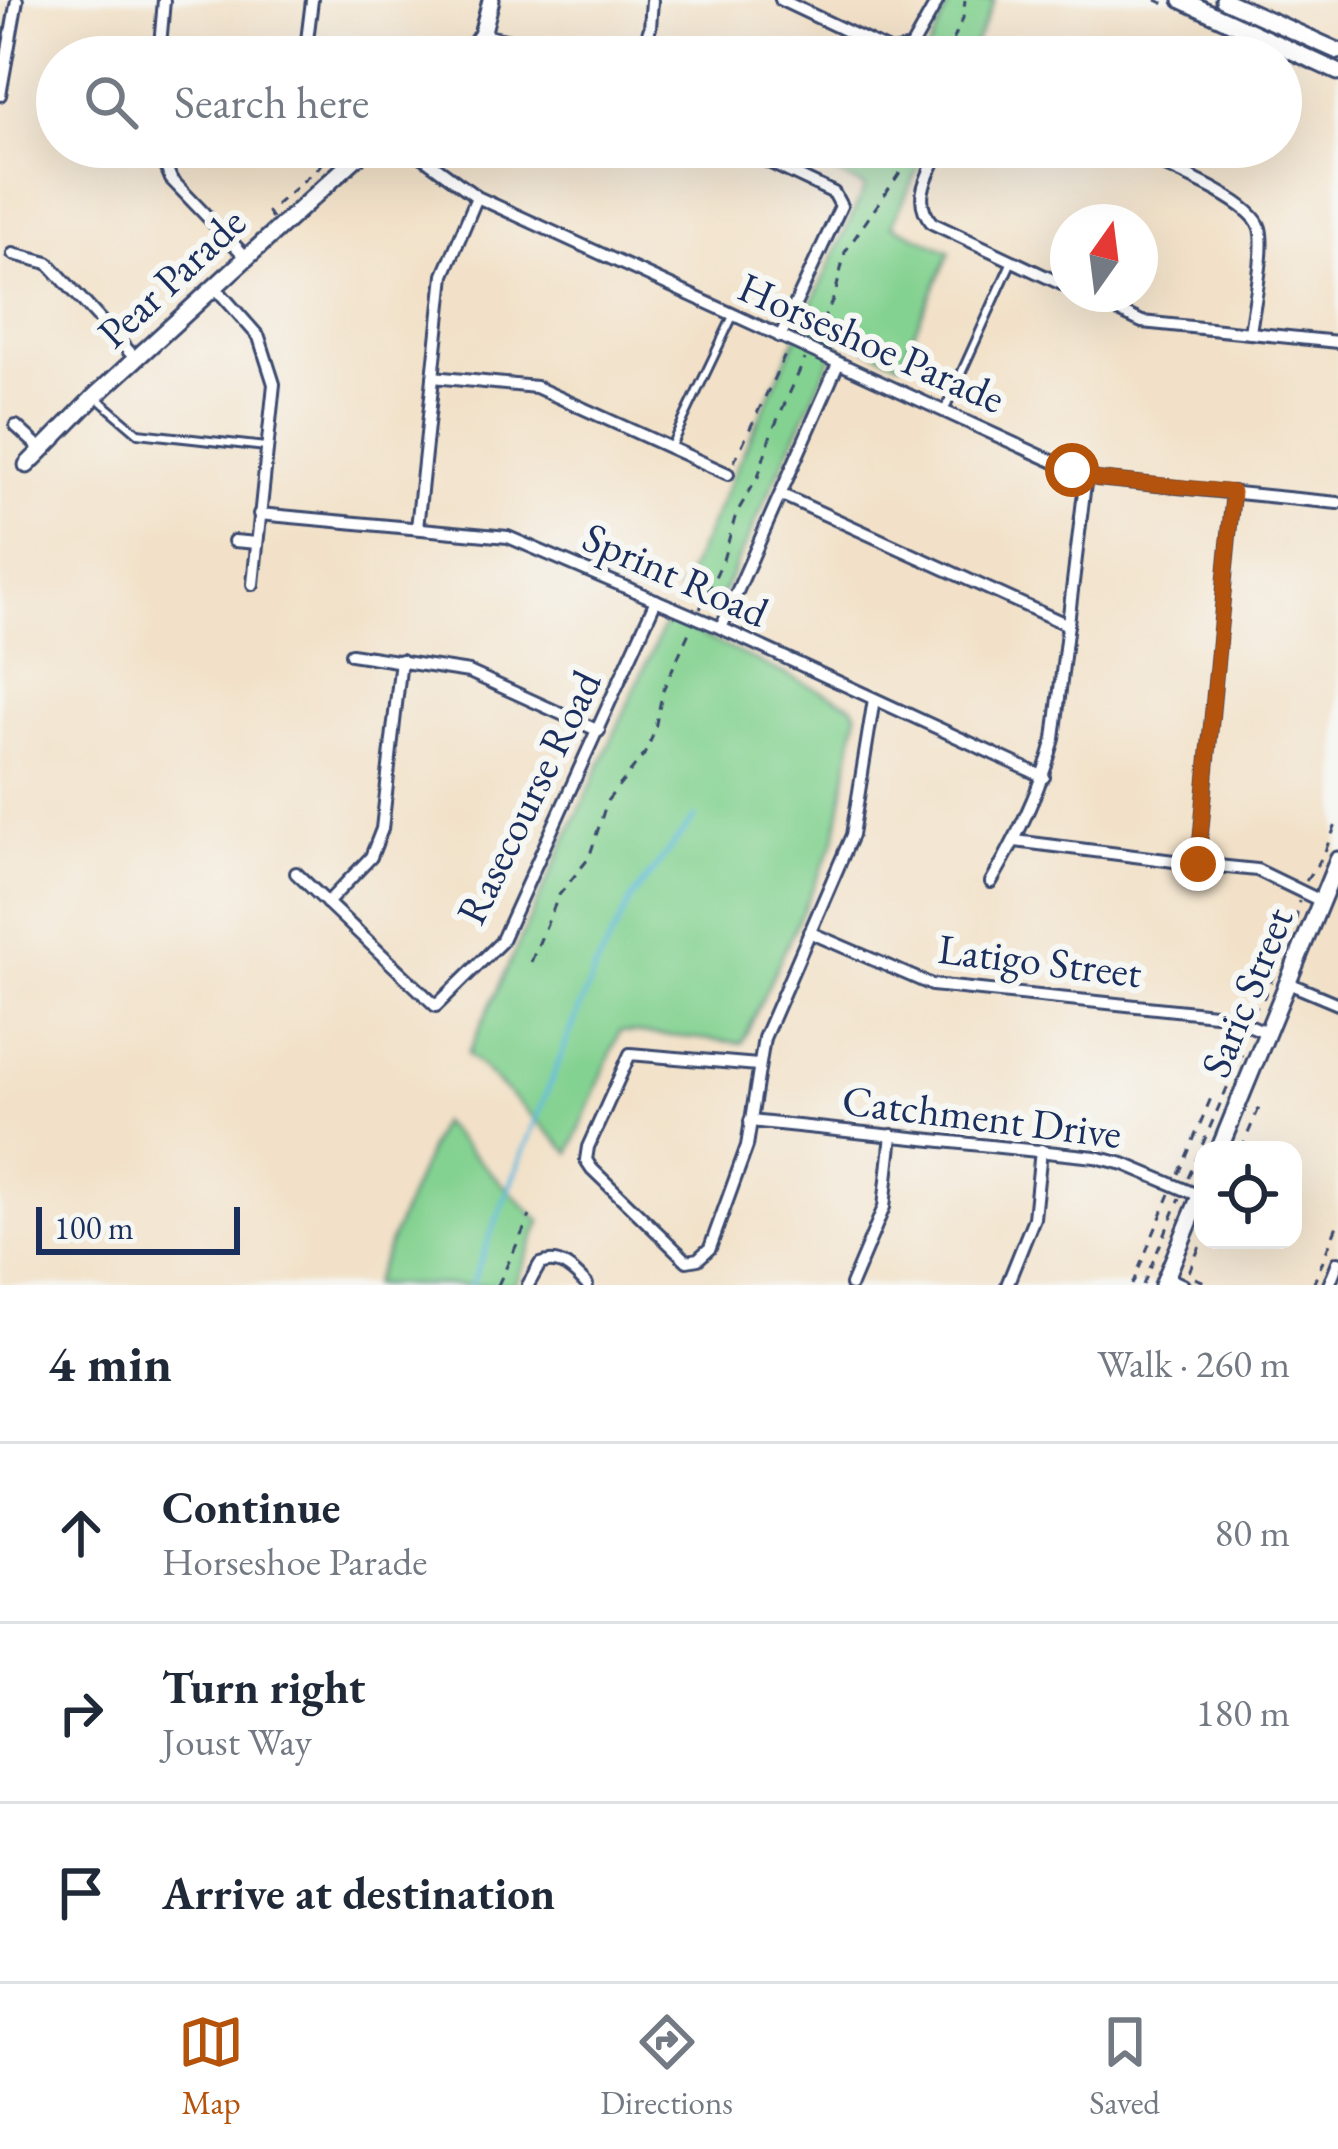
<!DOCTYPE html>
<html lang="en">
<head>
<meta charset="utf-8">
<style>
  :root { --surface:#fff; --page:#f2f2f3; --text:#1f2937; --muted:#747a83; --line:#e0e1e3; --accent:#b45309 }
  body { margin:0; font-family:"EB Garamond",serif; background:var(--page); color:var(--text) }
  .controls { position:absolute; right:36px; bottom:36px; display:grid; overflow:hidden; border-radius:24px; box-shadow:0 12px 48px #0002 }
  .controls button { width:108px; height:108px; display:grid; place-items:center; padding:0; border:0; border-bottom:3px solid var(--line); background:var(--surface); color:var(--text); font:60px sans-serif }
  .compass { position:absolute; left:1050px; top:204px; width:108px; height:108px; border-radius:50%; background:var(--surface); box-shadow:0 12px 48px #0002; rotate:14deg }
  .scale { position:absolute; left:36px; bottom:30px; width:204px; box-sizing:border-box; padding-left:12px; border:6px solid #1b2f5e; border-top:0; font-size:33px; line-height:42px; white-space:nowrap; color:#1b2f5e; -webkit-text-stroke:9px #f6f6f2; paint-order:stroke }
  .stop { position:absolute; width:36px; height:36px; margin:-27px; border:9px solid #b45309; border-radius:50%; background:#fff }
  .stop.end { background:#b45309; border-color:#fff; box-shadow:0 3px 12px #0008 }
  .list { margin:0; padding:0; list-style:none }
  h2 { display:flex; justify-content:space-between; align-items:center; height:156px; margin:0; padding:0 48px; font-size:51px }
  h2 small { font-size:39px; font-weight:400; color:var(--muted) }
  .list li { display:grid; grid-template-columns:78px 1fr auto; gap:36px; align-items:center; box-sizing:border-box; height:180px; padding:0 48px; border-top:3px solid var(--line) }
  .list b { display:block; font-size:45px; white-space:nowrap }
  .list p { margin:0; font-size:39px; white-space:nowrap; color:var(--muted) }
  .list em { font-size:39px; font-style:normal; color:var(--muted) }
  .icon { flex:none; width:66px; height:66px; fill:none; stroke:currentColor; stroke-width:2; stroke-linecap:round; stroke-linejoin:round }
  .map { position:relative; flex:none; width:1338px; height:1285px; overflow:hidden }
  .search { position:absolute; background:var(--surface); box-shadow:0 12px 48px #0002; left:36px; right:36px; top:36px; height:132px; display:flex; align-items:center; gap:30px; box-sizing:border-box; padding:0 42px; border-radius:66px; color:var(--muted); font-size:45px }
  .sheet { height:696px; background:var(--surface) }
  nav { display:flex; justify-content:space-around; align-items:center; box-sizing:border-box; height:168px; border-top:3px solid var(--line); background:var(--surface); font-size:33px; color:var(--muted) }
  nav a { display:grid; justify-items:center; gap:6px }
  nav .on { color:var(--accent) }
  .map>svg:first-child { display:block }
  .green { fill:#84d291; stroke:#508078; stroke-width:3 }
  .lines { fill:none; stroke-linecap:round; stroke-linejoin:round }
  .stream { stroke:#60bade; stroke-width:4.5 }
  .lane-casing { stroke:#3b4a6e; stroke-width:12 }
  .street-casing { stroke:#3b4a6e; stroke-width:16 }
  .secondary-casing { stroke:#3b4a6e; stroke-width:21 }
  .path { stroke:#3b4a6e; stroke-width:3; stroke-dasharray:9 9; stroke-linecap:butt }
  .lane { stroke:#fff; stroke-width:6 }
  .street { stroke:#fff; stroke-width:10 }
  .secondary { stroke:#fff; stroke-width:15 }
  .route { stroke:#b45309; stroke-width:15 }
  .labels { text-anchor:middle; stroke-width:12; stroke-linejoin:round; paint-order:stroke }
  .street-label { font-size:42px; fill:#1b2f5e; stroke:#f6f6f2 }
</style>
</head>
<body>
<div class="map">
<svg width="1338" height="1285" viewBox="0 0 1338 1285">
  <rect width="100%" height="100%" fill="#f6f6f2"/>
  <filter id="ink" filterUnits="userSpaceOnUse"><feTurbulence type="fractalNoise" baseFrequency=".00833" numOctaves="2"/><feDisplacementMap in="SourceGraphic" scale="24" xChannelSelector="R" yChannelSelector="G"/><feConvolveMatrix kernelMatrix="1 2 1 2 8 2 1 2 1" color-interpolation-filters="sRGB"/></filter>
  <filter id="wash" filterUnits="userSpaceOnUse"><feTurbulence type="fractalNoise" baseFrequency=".004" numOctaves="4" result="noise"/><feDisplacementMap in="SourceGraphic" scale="48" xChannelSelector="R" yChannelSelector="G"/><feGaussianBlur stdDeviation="2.7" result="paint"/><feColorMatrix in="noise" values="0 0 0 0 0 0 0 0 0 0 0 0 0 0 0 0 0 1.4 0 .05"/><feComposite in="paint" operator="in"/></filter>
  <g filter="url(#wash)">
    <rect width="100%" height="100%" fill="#f2e1c8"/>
    <g class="green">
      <polygon points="951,0 995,0 969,57 925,57"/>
      <polygon points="812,147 928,147 892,225 950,252 900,363 841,337 718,604 710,607 679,593 865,187 806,159"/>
      <polygon points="672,622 852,705 857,714 835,840 742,1043 620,1031 570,1153 468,1054 664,625"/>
      <polygon points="440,1122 541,1222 515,1285 372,1285"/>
    </g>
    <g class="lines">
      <polyline class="stream" points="471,1285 594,972 632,898 695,817"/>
    </g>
  </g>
  <g filter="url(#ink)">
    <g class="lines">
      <defs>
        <g id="lane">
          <polyline points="98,399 138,433 266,447"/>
          <polyline points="944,411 1012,261"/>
          <polyline points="670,448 733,316"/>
        </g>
        <g id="street">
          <polyline points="781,0 891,52 911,48 938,0"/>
          <polyline points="482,35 511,41 545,57"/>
          <polyline points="159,57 164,0"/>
          <polyline points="305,57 312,0"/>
          <polyline points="640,57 650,28 652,0"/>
          <polyline points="0,95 17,0"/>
          <polyline points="158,147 171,179 246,257"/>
          <polyline points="409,147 477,197 1072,470 1097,479 1338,503"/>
          <polyline points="737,147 834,193 841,206 780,337"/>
          <path d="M941 147C930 173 910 198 932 223L1068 287"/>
          <path d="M1123 147C1153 162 1252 198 1260 228 1266 252 1253 307 1250 333"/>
          <polyline points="13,254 48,263 136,359"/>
          <polyline points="214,286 259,337 274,384 253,584"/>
          <polyline points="1083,294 1142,322 1338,342"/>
          <polyline points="433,377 536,387 728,474"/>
          <polyline points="16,426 42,450"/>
          <polyline points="1233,492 1198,864 1257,870 1321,901"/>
          <polyline points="782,495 1068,625"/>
          <polyline points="259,514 508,537 721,628 1044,777"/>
          <polyline points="417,528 444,275 477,197"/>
          <polyline points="234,541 257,543"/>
          <polyline points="721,628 838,364"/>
          <polyline points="351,654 469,672 599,731"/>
          <polyline points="1015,841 1198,864"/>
          <polyline points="296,873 436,1006 501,942 656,600"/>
          <path d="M991 882C1018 836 1040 790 1054 739L1086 475"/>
          <polyline points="327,903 371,857 382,829 401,660"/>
          <polyline points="809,932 932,985 1224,1015 1268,1033"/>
          <polyline points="1288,983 1338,1004"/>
          <polyline points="758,1065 630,1054 588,1147 586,1160 592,1169 687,1261 698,1259 710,1248 747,1146 764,1038 852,835 874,699"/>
          <polyline points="750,1121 1095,1157 1124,1164 1200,1196"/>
          <polyline points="1166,1277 1183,1285"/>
          <path d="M528 1285 540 1264C560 1256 574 1271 587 1285"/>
          <polyline points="851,1285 884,1207 892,1135"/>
          <polyline points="1007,1285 1034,1218 1041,1150"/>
          <polyline points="1329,1285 1338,1262"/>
        </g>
        <g id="secondary">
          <polyline points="1182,0 1338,72"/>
          <polyline points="1224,0 1338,51"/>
          <polyline points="466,57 482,35 491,0"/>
          <polyline points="27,465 95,396 368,147"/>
          <polyline points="1219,1150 1338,860"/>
          <polyline points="1163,1285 1203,1189"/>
        </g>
      </defs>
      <use href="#lane" class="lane-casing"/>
      <use href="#street" class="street-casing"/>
      <use href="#secondary" class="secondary-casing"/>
      <g class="path">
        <polyline points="1156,0 1167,5"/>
        <polyline points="441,57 460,40"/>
        <polyline points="946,57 963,18 965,0"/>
        <polyline points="272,219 268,212 319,167 332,147"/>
        <polyline points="814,339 835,295 845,252 903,168 906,147"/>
        <polyline points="734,462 787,351"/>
        <polyline points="700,609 723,560 736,514 758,477 771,434 805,359"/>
        <polyline points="1325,851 1338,820"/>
        <polyline points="1306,881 1321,859"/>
        <polyline points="1296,921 1299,901"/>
        <polyline points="531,962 559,895 589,858 607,801 644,755 654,733 663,690 691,628"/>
        <polyline points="1252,1013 1264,997 1281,958"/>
        <polyline points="1241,1150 1262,1101"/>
        <polyline points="1179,1174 1213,1093"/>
        <polyline points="1188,1178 1243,1051 1241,1038"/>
        <polyline points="1189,1272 1203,1239"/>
        <polyline points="1195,1278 1212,1285"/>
        <polyline points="498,1285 530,1216"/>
        <polyline points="1132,1285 1170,1194"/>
        <polyline points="1143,1285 1180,1198"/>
        <polyline points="1313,1285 1338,1223"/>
      </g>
      <use href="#lane" class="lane"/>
      <use href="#street" class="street"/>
      <use href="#secondary" class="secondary"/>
    </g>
  </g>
  <g class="lines" filter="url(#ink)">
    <polyline class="route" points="1072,470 1097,479 1233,492 1198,864"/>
  </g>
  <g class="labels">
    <g class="street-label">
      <text transform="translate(171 277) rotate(-43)" y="15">Pear Parade</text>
      <text transform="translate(872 342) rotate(24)" y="15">Horseshoe Parade</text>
      <text transform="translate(676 574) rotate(24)" y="15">Sprint Road</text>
      <text transform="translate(528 797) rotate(-64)" y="15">Rasecourse Road</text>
      <text transform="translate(1040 960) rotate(7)" y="15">Latigo Street</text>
      <text transform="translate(1246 992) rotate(-68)" y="15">Saric Street</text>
      <text transform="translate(982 1116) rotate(7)" y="15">Catchment Drive</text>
    </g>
  </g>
</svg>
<div class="controls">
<button><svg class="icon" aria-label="locate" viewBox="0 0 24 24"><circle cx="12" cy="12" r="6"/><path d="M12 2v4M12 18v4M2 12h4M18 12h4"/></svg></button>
</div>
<svg class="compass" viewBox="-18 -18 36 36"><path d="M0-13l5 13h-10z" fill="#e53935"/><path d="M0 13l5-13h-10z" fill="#747a83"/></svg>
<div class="scale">100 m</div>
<div class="stop" style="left:1072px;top:470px"></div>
<div class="stop end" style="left:1198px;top:864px"></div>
<div class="search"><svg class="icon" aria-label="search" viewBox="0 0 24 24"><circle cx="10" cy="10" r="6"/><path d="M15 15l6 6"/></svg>Search here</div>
</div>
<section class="sheet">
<h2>4 min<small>Walk · 260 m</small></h2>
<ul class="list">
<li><svg class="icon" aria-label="ahead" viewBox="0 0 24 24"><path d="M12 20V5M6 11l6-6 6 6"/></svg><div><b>Continue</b><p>Horseshoe Parade</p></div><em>80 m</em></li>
<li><svg class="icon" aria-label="right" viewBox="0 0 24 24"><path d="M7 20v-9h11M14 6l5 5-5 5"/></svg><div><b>Turn right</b><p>Joust Way</p></div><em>180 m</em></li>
<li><svg class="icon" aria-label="arrive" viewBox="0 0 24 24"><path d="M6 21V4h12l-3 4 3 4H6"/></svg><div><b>Arrive at destination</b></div></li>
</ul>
</section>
<nav>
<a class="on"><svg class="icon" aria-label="map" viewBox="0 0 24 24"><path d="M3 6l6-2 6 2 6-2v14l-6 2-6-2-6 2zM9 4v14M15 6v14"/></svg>Map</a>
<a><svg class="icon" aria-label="directions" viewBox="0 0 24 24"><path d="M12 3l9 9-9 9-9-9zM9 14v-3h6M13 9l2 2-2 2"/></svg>Directions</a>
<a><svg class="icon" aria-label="saved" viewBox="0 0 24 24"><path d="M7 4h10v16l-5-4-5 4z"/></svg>Saved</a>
</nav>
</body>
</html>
